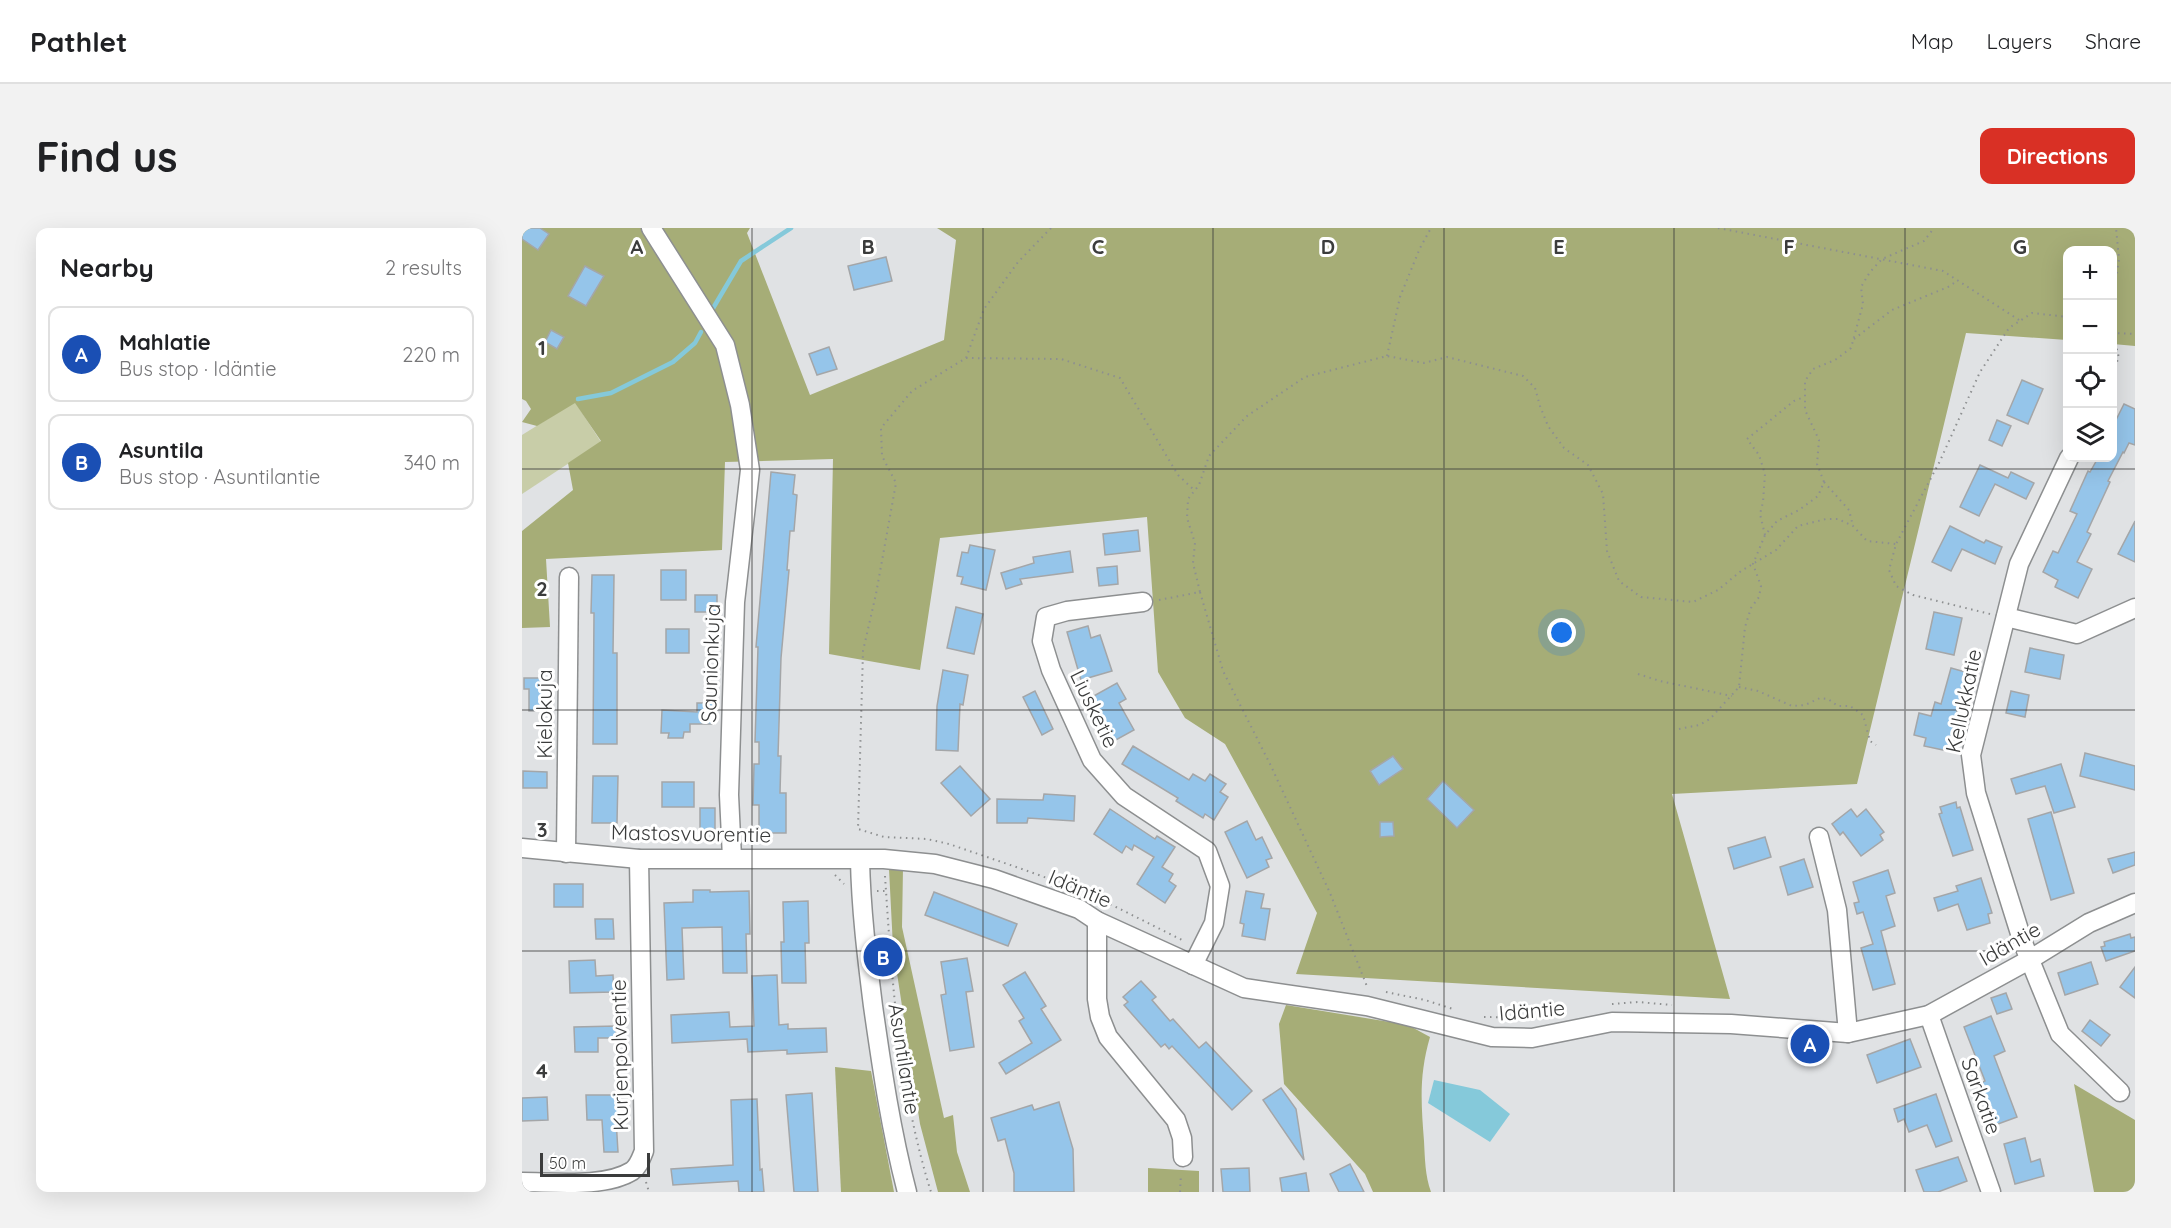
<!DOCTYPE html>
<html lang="en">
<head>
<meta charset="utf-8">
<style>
  :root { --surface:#fff; --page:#f2f2f2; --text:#202124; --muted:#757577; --line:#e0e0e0; --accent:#d93025 }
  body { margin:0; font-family:Quicksand,sans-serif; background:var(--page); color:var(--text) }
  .controls { position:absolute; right:18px; top:18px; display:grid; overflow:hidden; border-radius:12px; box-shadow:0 6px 24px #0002 }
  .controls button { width:54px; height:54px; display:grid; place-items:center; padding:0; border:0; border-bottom:2px solid var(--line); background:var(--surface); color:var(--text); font:30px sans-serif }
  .scale { position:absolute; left:18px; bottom:15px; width:110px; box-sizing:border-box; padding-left:6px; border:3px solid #3b3c3c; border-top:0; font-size:16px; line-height:21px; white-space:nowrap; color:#3b3c3c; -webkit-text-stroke:4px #fff; paint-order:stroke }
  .you { position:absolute; left:1040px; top:405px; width:21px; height:21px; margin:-15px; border:4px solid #fff; border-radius:50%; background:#1a73e8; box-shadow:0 0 0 9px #1a73e833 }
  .badge { display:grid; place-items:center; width:39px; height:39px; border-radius:50%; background:var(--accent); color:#fff; font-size:20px; font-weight:700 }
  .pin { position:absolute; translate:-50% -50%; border:3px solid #fff; box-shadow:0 2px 6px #0006 }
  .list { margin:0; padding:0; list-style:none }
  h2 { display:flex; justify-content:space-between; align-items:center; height:78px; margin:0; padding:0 24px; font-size:26px }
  h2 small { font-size:20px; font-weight:400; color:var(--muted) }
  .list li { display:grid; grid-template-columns:39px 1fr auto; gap:18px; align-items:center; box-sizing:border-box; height:96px; margin:0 12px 12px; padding:0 12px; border:2px solid var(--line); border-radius:12px }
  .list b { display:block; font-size:22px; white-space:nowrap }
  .list p { margin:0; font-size:20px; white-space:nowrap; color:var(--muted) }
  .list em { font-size:20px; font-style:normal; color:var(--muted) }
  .icon { flex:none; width:33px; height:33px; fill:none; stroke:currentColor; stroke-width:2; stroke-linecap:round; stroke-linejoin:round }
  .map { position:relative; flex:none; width:1613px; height:964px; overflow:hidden; border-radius:12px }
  header { display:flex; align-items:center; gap:36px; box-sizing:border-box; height:84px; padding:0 30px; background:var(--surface); border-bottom:2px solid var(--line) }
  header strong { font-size:28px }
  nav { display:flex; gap:33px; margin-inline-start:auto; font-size:21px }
  .intro { display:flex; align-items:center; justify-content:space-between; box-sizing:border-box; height:144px; padding:0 36px }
  h1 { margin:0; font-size:42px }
  .button { padding:15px 27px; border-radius:12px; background:var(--accent); color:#fff; font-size:21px; font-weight:700 }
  main { display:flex; gap:36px; padding:0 36px }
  aside { flex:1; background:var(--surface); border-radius:12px; box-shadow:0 6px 24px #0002 }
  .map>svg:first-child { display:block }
  .green { fill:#c8cda8 }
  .forest { fill:#a6ad77 }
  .water { fill:#85c9da }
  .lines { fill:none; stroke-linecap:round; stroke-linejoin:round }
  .stream { stroke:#85c9da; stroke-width:4.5 }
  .building { fill:#95c5ea; stroke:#a4a6a8; stroke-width:1.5 }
  .minor-casing { stroke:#8d8f90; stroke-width:21 }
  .path { stroke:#8d8f90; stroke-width:2; stroke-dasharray:1.5 4.5; stroke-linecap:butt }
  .minor { stroke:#fff; stroke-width:18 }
  .grid { fill:none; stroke:#3b3c3c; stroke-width:1.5; stroke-opacity:0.55 }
  .labels { text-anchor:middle; stroke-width:6; stroke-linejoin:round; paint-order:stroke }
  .street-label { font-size:21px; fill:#3b3c3c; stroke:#fff }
  .grid-label { font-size:20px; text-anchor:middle; font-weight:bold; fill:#3b3c3c; stroke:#fff; stroke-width:6; stroke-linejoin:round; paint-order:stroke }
</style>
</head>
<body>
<header>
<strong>Pathlet</strong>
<nav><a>Map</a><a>Layers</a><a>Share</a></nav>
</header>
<div class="intro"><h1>Find us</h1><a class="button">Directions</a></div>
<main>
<aside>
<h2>Nearby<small>2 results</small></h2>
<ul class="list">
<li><span class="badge" style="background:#1a4fb4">A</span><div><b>Mahlatie</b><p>Bus stop · Idäntie</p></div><em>220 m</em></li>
<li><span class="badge" style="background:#1a4fb4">B</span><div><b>Asuntila</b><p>Bus stop · Asuntilantie</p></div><em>340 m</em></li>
</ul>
</aside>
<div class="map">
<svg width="1613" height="964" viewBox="0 0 1613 964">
  <rect width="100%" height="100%" fill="#e0e2e4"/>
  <polygon class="green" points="53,174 79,214 0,266 0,207"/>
  <g class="forest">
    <polygon points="0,0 228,0 225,5 288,167 422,112 434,12 415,0 1613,0 1613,118 1591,116 1590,22 1546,22 1545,112 1444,105 1335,556 1150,566 1208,771 774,746 795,685 703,516 663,490 636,444 625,289 418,310 398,442 307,426 311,231 203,234 200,322 24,331 28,399 0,400 0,303 51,262 46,235 79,213 53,175 15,198 0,194 9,181 4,173 0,171"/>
    <polygon points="381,640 380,699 422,890 431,887 435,924 448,964 416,964 398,896 371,719 367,641"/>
    <path d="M764 777 886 797 908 809C897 847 899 874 902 913 903 931 903 947 909 964H851L843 946 762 856 757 796Z"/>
    <polygon points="313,839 349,843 372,964 319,964"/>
    <polygon points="1552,856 1613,892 1613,964 1572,964"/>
    <polygon points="626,940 677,943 677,964 626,964"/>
  </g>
  <polygon class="water" points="912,852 958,862 988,886 968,914 906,875"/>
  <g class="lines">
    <g class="stream">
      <polyline points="190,82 219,33 269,0"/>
      <polyline points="56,171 89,165 151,134 173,115 179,104"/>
    </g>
  </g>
  <g class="building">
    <polygon points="0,0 18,0 27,6 16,22 0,11"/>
    <polygon points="364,29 370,53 332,62 326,38"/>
    <polygon points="63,38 82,48 64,78 46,68"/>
    <polygon points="29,102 42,109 35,121 23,114"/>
    <polygon points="307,119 315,141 295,147 287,126"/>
    <polygon points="1500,152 1521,161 1506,196 1485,187"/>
    <polygon points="1602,176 1613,181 1613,217 1607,215 1602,225 1601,224 1586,253 1588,254 1565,304 1569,306 1555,334 1570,341 1556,370 1533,359 1536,352 1521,344 1531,323 1536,325 1555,286 1548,283 1566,243 1568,244 1576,230 1590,230 1590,200"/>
    <polygon points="1475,192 1489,198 1480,218 1467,212"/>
    <polygon points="1458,237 1486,250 1489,244 1512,255 1504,271 1473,256 1457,288 1438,279"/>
    <polygon points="249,244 273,247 271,266 275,267 272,303 268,303 265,342 267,342 259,430 256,528 259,528 258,565 264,565 264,605 237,605 237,577 231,577 232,536 237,536 237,514 233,514 236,419 234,419"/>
    <polygon points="1613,293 1613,334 1596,326"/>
    <polygon points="1428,298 1462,315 1464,312 1480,319 1473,336 1440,321 1429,343 1410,334"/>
    <polygon points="616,302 618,323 583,327 581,306"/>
    <polygon points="448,317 473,322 464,362 439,356 441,349 435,348 440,324 446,325"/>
    <polygon points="548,323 551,344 498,351 500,356 484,361 479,345 512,335 511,329"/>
    <polygon points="595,338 596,356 577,358 575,340"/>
    <rect x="139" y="342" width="25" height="30"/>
    <polygon points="70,347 92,347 91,425 95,425 95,516 71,516 72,385 69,385"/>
    <rect x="173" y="367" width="22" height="17"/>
    <polygon points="434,379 461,386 452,426 425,420"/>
    <polygon points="1412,384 1440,390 1432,427 1404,421"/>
    <polygon points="566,398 569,410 578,407 590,443 559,452 545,404"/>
    <rect x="144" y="401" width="23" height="24"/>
    <polygon points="1508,420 1542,427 1538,451 1503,444"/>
    <polygon points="1429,440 1447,445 1443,461 1440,461 1426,523 1402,518 1404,510 1392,507 1397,485 1409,488 1413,474 1419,476"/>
    <polygon points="421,442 446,447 441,477 438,476 436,523 414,522 415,478"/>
    <polygon points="2,450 27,450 27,461 24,461 24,483 7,483 7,461 2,461"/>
    <polygon points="595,455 604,471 597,475 612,502 592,513 568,470"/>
    <polygon points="513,463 531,501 520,507 501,469"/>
    <polygon points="1489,463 1507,467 1503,489 1484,485"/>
    <polygon points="175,475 192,475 192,496 168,496 168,504 162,504 161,510 146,510 147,505 139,505 140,482 175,484"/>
    <polygon points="611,518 667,552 671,546 683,553 688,546 704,556 698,564 706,569 692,592 683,586 681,590 654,573 656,570 600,536"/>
    <polygon points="1563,525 1613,538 1613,562 1558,548"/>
    <polygon points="871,528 881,541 857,557 848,543"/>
    <polygon points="1539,536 1553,579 1532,585 1523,558 1494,566 1489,551"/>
    <polygon points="438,538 468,571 449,588 419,555"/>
    <polygon points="1,543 25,544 25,560 1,560"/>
    <polygon points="71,548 96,548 95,595 70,595"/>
    <polygon points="921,553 952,582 935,600 905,571"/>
    <rect x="140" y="554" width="32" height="25"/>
    <polygon points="522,566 553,568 552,593 506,590 505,595 475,595 475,571 521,572"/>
    <polygon points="1434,574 1435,580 1438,579 1451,622 1431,628 1417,586 1420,585 1418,579"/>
    <rect x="178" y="580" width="15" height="22"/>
    <polygon points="588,581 633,611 635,608 653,619 640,639 651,646 647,653 654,658 643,675 615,656 632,629 612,617 610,622 604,618 600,625 572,606"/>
    <polygon points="1329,581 1335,589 1344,581 1362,604 1358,607 1361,612 1339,628 1321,604 1318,607 1310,596"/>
    <polygon points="1529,584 1552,665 1529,672 1506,591"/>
    <polygon points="725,593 734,612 740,609 750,630 744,632 747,639 725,650 703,604"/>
    <polygon points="858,594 871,594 872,608 858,609"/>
    <polygon points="1243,609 1249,629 1212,641 1206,620"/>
    <polygon points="1613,624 1613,637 1591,645 1586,631"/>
    <polygon points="1282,631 1291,659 1266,667 1258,639"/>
    <polygon points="1366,642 1373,665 1364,668 1373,698 1359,703 1373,756 1351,762 1339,720 1351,716 1341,684 1335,686 1332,675 1337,674 1331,654"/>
    <polygon points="1459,650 1470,685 1466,686 1468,695 1445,702 1436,676 1416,683 1412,670 1436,663 1434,658"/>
    <rect x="32" y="656" width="29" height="23"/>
    <polygon points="171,662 188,662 188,664 227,663 228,706 224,706 225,745 201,745 200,699 160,700 162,751 145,752 142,675 171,674"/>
    <polygon points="724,663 742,666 739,680 748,681 743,712 720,708 722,696 718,695"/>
    <polygon points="412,664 495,696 486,718 403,687"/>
    <polygon points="286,673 287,715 283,715 284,755 260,755 259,714 262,714 261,674"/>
    <polygon points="73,691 91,691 92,711 74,711"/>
    <polygon points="1608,706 1609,710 1613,709 1613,723 1584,733 1579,719 1583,718 1582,714"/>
    <polygon points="445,730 451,763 444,764 452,819 428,823 419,767 424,766 419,734"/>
    <polygon points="73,732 74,748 91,747 92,764 48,765 47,733"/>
    <polygon points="1569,734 1576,756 1543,767 1536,745"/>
    <polygon points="1613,739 1613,770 1598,759"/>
    <polygon points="503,744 524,778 519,781 539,812 484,846 477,835 510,815 497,793 502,790 481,757"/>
    <polygon points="255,747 257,797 266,796 266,801 304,800 305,824 265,826 265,822 226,824 225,811 150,815 149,787 207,784 208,799 232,798 230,748"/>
    <polygon points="619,753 634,769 630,772 648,793 651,791 677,820 684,814 730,863 710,882 650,818 647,821 643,816 639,819 602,777 606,774 601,769"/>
    <polygon points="1484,765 1490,781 1475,786 1469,770"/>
    <polygon points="1469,788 1483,823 1472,828 1495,889 1476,896 1472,896 1457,856 1463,853 1442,799"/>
    <polygon points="1568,792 1588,807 1579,818 1560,803"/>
    <polygon points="94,798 94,810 76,810 76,824 53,824 52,799"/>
    <polygon points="1388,811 1399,839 1355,855 1345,827"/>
    <polygon points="759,860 774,881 782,932 741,872"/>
    <polygon points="290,865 296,964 272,964 264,867"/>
    <polygon points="1414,866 1430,913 1414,919 1405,897 1387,904 1382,891 1376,894 1372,881"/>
    <polygon points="64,867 96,867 96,891 94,891 96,924 82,924 80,892 65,892"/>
    <polygon points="25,869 26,892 0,893 0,870"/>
    <polygon points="235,871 238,942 240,941 242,964 217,964 216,953 151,957 149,941 211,937 209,872"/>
    <polygon points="537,874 551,921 552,964 492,964 492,945 483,911 476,913 469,890 510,877 512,882"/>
    <polygon points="1503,910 1509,934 1518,931 1522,948 1493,956 1482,916"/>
    <polygon points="1436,929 1445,953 1416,964 1402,964 1394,942"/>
    <polygon points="828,936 842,964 817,964 808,946"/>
    <polygon points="727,940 728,964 701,964 699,941"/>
    <polygon points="784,945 787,964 760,964 758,950"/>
  </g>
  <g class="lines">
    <defs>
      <g id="minor">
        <polyline points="129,0 203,117 218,177 228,242 213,374 207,567 210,630"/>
        <polyline points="1547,230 1497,336 1449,527 1454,565 1501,715 1538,806 1598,864"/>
        <polyline points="621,374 545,383 524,389 520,413 529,442 570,532 602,568 685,623 698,658 692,695 671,737"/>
        <polyline points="1484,389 1555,406 1613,380"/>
        <polyline points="1297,609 1315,682 1326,805"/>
        <polyline points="0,620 117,631 362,631 413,636 472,651 557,681 575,693 722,760 845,778 970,809 1010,810 1090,794 1209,796 1326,805 1407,787 1507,732 1567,695 1613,675"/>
        <polyline points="44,625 47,349"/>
        <path d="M338 632C339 681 345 730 351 778 360 841 369 903 385 964"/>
        <polyline points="575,693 575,771 578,789 586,809 654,892 660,910 661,929"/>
        <polyline points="1407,787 1469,964"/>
        <path d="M0 954C32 954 83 960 110 943 117 938 119 930 122 923L117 631"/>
      </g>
    </defs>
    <use href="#minor" class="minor-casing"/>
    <g class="path">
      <polyline points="529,0 496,34 462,81 444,130 390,163 359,200 360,228 374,255 354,366 341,423 336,601 362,609 405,611 427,616 500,641 564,664 660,712"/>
      <polyline points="1196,0 1421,43 1497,92"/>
      <polyline points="1590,75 1597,31 1594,0"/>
      <polyline points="1590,105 1613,106"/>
      <polyline points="1590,110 1593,114 1597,130 1590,142"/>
      <polyline points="1332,111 1370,82 1426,59 1435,53"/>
      <polyline points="865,128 878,69 898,20 909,0"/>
      <polyline points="444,130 539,131 598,150 656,247 672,262"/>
      <polyline points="1302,254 1327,282 1331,298"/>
      <polyline points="1243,307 1238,286 1241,274 1243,246 1237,227 1225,211 1272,173 1282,169"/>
      <polyline points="678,364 701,443 748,536 808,665 846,761"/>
      <polyline points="637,372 678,364 671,335 673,315 665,290 666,271 677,257 687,228 725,188 783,149 865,128 902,135 925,129 1001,148 1013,160 1018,178 1026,198 1042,220 1066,237 1081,266 1085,323 1097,353 1119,369 1171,374 1196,362 1219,343 1254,322 1276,298 1304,291 1316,291 1331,298 1345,313 1374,316"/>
      <polyline points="1468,386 1391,367 1374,358 1367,342 1374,316 1418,233 1458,144 1487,100 1510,85 1546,89"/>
      <polyline points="1116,446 1138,453 1210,468"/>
      <polyline points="1217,459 1236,463 1270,478 1283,477 1298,470 1306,471 1316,478 1328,478 1341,487 1348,513 1354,517"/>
      <polyline points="1157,501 1177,497 1188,491 1217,459 1223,399 1229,380 1237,369 1239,358 1231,336 1243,307 1255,293 1277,282 1296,268 1302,254 1295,236 1297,212 1283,182 1283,153 1291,141 1313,132 1329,120 1341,76 1339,59 1348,44 1360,31 1402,13 1412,0"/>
      <polyline points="313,647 322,656"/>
      <path d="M363 648C370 754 377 862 409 964"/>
      <polyline points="355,663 364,663"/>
      <polyline points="864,764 903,772 931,781"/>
      <polyline points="1090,776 1116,774 1150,777"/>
      <polyline points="962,789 1022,790"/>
      <polyline points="124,954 127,964"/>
      <polyline points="658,964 659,946"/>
    </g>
    <use href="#minor" class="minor"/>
  </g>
  <path class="grid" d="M230 0V964M461 0V964M691 0V964M922 0V964M1152 0V964M1383 0V964M0 241H1613M0 482H1613M0 723H1613"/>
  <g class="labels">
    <g class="street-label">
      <text transform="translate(189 435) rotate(-88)" y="7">Saunionkuja</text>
      <text transform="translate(1442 473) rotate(-78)" y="7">Kellukkatie</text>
      <text transform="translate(572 481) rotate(64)" y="7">Liusketie</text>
      <text transform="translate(23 486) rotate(-90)" y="7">Kielokuja</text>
      <text transform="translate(169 606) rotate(1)" y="7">Mastosvuorentie</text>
      <text transform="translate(558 661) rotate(23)" y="7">Idäntie</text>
      <text transform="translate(1488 716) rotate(-30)" y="7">Idäntie</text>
      <text transform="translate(1010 783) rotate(-5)" y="7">Idäntie</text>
      <text transform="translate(98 827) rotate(-91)" y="7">Kurjenpolventie</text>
      <text transform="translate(382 831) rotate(81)" y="7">Asuntilantie</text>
      <text transform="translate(1459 868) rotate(70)" y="7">Sarkatie</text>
    </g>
  </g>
  <g class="grid-label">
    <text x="115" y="26">A</text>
    <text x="346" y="26">B</text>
    <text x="576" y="26">C</text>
    <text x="806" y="26">D</text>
    <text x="1037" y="26">E</text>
    <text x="1267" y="26">F</text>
    <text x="1498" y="26">G</text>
    <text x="20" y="127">1</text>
    <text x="20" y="368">2</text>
    <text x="20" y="609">3</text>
    <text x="20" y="850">4</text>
  </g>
</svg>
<div class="controls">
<button>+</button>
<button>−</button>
<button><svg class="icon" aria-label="locate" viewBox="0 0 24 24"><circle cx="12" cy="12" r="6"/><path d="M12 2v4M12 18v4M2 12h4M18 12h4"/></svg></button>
<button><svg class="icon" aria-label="layers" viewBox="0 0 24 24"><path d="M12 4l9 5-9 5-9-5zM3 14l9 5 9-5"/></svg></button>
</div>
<div class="scale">50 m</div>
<div class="you"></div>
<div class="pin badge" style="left:1288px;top:816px;background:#1a4fb4">A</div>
<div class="pin badge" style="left:361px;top:729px;background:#1a4fb4">B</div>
</div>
</main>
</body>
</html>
